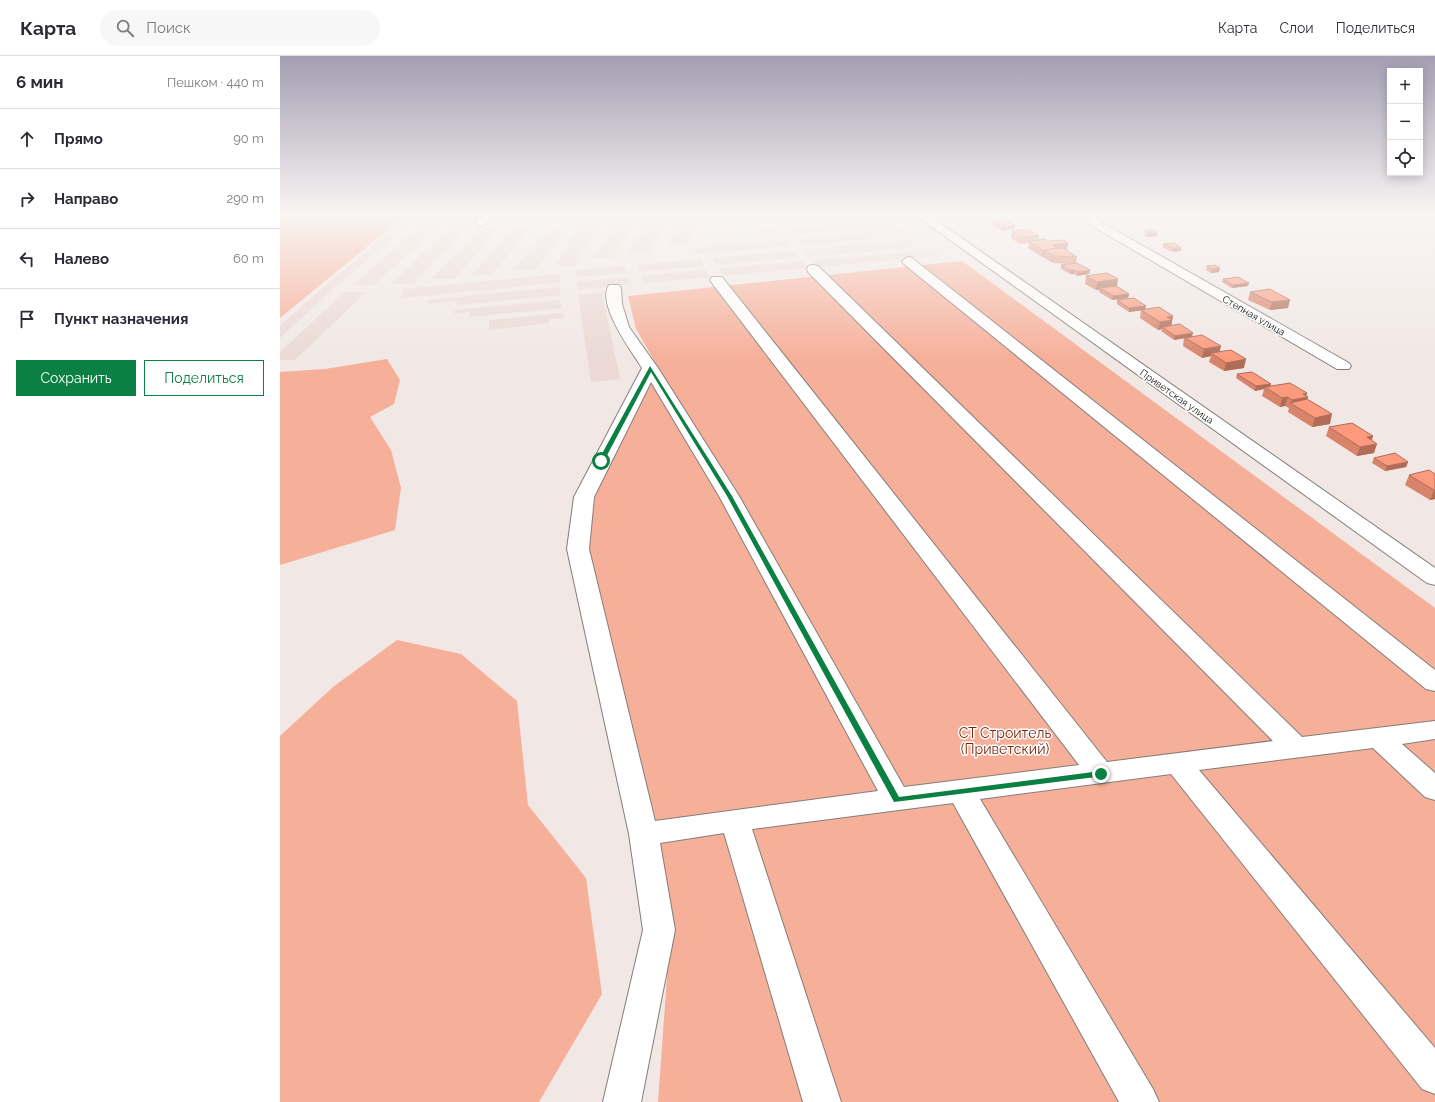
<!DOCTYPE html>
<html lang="ru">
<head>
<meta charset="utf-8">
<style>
  :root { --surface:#fff; --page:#f7f7f7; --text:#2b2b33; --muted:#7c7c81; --line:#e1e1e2; --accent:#0b8043 }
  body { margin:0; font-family:Raleway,sans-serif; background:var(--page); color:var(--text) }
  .controls { position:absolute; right:12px; top:12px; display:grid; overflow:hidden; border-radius:0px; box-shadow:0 2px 10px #0003 }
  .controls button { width:36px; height:36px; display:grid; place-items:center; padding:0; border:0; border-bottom:1px solid var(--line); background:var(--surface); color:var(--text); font:20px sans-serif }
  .stop { position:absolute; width:12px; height:12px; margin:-9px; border:3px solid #0b8043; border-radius:50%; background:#fff }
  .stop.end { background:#0b8043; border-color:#fff; box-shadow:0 1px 4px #0008 }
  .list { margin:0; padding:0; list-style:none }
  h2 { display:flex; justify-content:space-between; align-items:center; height:52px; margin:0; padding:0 16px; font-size:17px }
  h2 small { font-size:13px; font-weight:400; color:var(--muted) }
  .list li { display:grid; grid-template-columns:26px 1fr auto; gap:12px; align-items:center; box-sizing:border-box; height:60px; padding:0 16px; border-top:1px solid var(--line) }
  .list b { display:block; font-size:15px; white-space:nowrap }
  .list em { font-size:13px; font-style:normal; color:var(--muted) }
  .actions { display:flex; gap:8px; padding:12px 16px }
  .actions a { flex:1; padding:9px 0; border:1px solid var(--accent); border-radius:0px; text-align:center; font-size:14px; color:var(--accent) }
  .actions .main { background:var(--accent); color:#fff }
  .icon { flex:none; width:22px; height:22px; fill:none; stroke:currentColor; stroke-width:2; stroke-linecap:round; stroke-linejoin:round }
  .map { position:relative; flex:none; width:1155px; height:1046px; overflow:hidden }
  header { display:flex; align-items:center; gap:24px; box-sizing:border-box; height:56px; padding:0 20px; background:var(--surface); border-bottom:1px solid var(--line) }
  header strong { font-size:19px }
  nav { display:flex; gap:22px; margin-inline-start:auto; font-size:14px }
  .search { width:280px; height:36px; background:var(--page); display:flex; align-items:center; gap:10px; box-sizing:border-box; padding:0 14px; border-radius:22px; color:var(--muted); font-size:15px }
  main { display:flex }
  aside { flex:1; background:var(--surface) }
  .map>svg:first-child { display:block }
  .built { fill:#ead9d4 }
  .green { fill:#f6af99 }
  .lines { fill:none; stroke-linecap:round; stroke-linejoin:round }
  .minor-casing { stroke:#857d7a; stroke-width:2 }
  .minor { fill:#fff; fill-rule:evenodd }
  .wall { fill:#d8846b }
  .shaded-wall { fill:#b06c57 }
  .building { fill:#fb9a7c; stroke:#b06c57 }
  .route { fill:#0b8043 }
  .labels { text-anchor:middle; stroke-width:3; stroke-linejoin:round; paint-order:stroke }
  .far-street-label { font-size:10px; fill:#1b1817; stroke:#fff }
  .near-park-label { font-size:14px; fill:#7b2708; stroke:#fff }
</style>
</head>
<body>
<header>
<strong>Карта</strong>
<div class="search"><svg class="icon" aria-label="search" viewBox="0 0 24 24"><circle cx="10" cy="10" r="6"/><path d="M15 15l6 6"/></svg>Поиск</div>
<nav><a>Карта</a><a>Слои</a><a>Поделиться</a></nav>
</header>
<main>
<aside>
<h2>6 мин<small>Пешком · 440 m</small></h2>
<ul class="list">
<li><svg class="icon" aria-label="ahead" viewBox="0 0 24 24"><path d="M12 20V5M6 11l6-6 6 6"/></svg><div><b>Прямо</b></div><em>90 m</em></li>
<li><svg class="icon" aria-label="right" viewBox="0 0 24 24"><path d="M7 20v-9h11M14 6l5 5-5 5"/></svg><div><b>Направо</b></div><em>290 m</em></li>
<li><svg class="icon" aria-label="left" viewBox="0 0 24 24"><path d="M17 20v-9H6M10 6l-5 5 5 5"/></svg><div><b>Налево</b></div><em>60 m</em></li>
<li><svg class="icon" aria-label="arrive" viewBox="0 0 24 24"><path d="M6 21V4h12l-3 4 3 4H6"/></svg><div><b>Пункт назначения</b></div></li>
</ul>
<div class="actions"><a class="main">Сохранить</a><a>Поделиться</a></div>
</aside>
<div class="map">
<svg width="1155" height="1046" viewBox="0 0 1155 1046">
  <rect width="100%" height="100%" fill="#f1e8e5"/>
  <g class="built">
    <polygon points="131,158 141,158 53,233 0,282 0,270 41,233"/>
    <polygon points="153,158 171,158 94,229 73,229"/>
    <polygon points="183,158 202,158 133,228 111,228"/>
    <polygon points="438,158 456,158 461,168 442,169"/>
    <polygon points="599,158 602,161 516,168 514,166"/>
    <polygon points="607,164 612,170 512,179 508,173"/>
    <polygon points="302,167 320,167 296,209 275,209"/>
    <polygon points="335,168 354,168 333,202 313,202"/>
    <polygon points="367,168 386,168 369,197 347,197"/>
    <polygon points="398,168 416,168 406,189 388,189"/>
    <polygon points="199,173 219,173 174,223 152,223"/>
    <polygon points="233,173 251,173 211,219 191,219"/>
    <polygon points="499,173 503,179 458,183 454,177"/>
    <polygon points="625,173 631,179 520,189 516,183"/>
    <polygon points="267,174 285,174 254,215 233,214"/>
    <polygon points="506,184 509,190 416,198 414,192"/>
    <polygon points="630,184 636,191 529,201 524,194"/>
    <polygon points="653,194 659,200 537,211 533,204"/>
    <polygon points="514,195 519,201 436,209 433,202"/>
    <polygon points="421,203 424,210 359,216 358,209"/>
    <polygon points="522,205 527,212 443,220 439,213"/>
    <polygon points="344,210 346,217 297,221 296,214"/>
    <polygon points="426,214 429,221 363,227 362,220"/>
    <polygon points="279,218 281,226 122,242 123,233"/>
    <polygon points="348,221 350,228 298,234 297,226"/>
    <polygon points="279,231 281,239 177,249 177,245 147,248 148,244"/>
    <polygon points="65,236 86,236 15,304 0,304 0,296"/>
    <polygon points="322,236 340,323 311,326 298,239"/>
    <polygon points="280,244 282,252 189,261 189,256 174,258 175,254"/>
    <polygon points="283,257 284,262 269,263 269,267 209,274 209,264"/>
  </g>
  <g class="green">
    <polygon points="0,158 127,158 0,262"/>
    <polygon points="682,205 1155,552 1155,1046 378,1046 387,921 387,822 308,495 315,441 365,330 386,325 356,273 348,240"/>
    <polygon points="107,303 120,324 114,348 90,361 111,394 121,432 115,474 0,509 0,316 45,313"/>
    <polygon points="117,584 181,598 237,645 248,749 306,822 322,938 259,1046 0,1046 0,680 53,631"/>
  </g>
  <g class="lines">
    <defs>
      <g id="minor">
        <polygon points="201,158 213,158 205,169 201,170 195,167"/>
        <polygon points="634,158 647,158 1155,512 1155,529 1147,527"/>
        <polygon points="816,158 829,158 821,166 1069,307 1071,310 1069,313 1057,313 809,168 807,166"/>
        <polygon points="628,201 632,202 1155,614 1155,635 1146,633 624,208 622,205"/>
        <path d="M533 209 538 210 1022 681 1155 665V683L1122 688 1155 717V744L1145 741 1093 692 919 714 1155 992V1038L1142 1033 891 718 700 743 873 1033 879 1046H839L673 747 472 773 561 1046H523L444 777 380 787 395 874 361 1046H323L363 874 349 778 287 493 294 441 362 312C352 296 316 248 329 229H339L341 232 342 248 349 271 378 312 459 440 624 731 799 709 432 227 430 224 432 221H442L827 706 993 685 528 216 527 213 528 210ZM371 326 439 440 598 735 375 765 309 493 314 441Z"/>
      </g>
    </defs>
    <use href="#minor" class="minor-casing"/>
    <use href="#minor" class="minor"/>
  </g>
  <g class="wall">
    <polygon points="695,158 714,158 713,161 702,162"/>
    <polygon points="713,166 735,172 722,175 713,169"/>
    <polygon points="732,175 759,180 758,184 768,185 787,194 786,194 797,201 796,207 810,214 809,218 797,220 794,218 790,218 781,213 781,209 788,208 773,207 764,202 764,201 762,201 748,192 749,187 740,188 731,182"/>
    <polygon points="865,175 877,176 877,180 867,181 864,179"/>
    <polygon points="883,188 901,192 901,195 893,196 883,192"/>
    <polygon points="927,210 939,216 931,217 926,214"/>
    <polygon points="806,220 837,230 849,238 848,242 832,244 819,236 819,234 816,234 805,228"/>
    <polygon points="943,223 968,230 952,232 942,226"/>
    <polygon points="970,236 1008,252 990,254 968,244"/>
    <polygon points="837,244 865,253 893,260 891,270 912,280 940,296 964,312 944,315 929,306 931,300 922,302 903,290 904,282 894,284 881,275 882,273 878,274 860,262 861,254 849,256 837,248"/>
    <polygon points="957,318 990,330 1026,340 1028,341 1027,343 1050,368 1032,371 1008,356 1009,352 1005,350 1000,351 982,340 984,333 975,335 956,322"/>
    <polygon points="1049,371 1093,380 1092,384 1094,397 1077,400 1046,380"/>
    <polygon points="1094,402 1128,406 1126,411 1105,415 1092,407"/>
    <polygon points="1155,418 1155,443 1150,444 1125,429 1129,419"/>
  </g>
  <g class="shaded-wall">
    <polygon points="714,158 713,161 702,162 702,159"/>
    <polygon points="852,158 866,158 852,159"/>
    <polygon points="735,169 735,172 722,175 722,171"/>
    <polygon points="877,176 877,180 867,181 868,177"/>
    <polygon points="788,187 787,194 777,195 765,194 764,201 762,201 763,194 772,189"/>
    <polygon points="893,192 901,192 901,195 893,196"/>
    <polygon points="940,212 939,216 931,217 932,213"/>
    <polygon points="790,214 795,214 794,218 790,218"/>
    <polygon points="810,214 809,218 797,220 798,216"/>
    <polygon points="838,223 837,231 820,232 819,234 816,234 817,226"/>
    <polygon points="969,227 968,230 952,232 953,229"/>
    <polygon points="849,238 848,242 832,244 833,240"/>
    <polygon points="1010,244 1008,252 990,254 992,246"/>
    <polygon points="866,250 865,254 849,256 849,252"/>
    <polygon points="893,260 891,272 882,271 882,273 878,274 880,266 887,261"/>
    <polygon points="913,277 912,281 894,284 895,280"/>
    <polygon points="941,290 939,299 931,297 931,300 922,302 924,293"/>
    <polygon points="966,303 964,312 944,315 946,307"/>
    <polygon points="991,328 990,332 985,331 984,333 975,335 976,330"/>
    <polygon points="1027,337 1026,341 1028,341 1025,350 1011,347 1012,344 1023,338"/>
    <polygon points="1008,341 1005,350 1000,351 1002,342"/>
    <polygon points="1052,358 1050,368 1032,371 1035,362"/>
    <polygon points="1093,380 1090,389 1097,388 1094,397 1077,400 1080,391 1087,381"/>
    <polygon points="1128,406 1126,411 1105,415 1107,410"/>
    <polygon points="1154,434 1155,434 1155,443 1150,444"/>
  </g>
  <g class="building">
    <polygon points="727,164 735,169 722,171 713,166"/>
    <polygon points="748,173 759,180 741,181 732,175"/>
    <polygon points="872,173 877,176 868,177 865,175"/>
    <polygon points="764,183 768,185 783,184 788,187 772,189 777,192 763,194 749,185"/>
    <polygon points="895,187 901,192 893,192 883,188"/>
    <polygon points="783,192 797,201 774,200 765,194"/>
    <polygon points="797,207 810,214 798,216 795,214 790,214 781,209"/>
    <polygon points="935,209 940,212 932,213 927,210"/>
    <polygon points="827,217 838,223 817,226 806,220"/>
    <polygon points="958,221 969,227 953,229 943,223"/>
    <polygon points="836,230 849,238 833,240 820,232"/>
    <polygon points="990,233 1010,244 992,246 970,236"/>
    <polygon points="854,242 866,250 849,252 837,244"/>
    <polygon points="879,251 893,260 887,261 892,264 880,266 861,254"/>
    <polygon points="900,268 913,277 895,280 882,271"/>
    <polygon points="922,279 941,290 924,293 905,282"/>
    <polygon points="951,294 966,303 946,307 931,297"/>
    <polygon points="972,316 991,328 976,330 957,318"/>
    <polygon points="1010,327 1027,337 1023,338 1028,341 1012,344 1008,341 1002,342 985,331"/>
    <polygon points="1027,343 1052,358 1035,362 1010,347"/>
    <polygon points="1072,367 1093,380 1087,381 1097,388 1080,391 1049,371"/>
    <polygon points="1115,397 1128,406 1107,410 1094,402"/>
    <polygon points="1149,414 1155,418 1155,434 1154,434 1129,419"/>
  </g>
  <linearGradient id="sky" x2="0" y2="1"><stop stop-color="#a39eb2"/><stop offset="0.52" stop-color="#f9f5f3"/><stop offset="1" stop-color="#f9f5f3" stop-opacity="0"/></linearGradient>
  <rect width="1155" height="304" fill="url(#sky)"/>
  <polygon class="route" points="370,310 452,440 619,741 821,715 824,716 824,720 614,746 447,440 371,316 324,405 321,407 318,405"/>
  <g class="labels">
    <g class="far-street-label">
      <text transform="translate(974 259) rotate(30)" y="4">Степная улица</text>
      <text transform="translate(897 340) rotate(35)" y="4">Приветская улица</text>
    </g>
    <g class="near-park-label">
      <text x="725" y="682">СТ Строитель<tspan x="725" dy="16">(Приветский)</tspan></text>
    </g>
  </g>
</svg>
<div class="controls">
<button>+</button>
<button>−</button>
<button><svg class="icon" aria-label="locate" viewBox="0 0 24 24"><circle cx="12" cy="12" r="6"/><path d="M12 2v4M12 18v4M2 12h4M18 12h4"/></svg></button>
</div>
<div class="stop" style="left:321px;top:405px"></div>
<div class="stop end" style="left:821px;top:718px"></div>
</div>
</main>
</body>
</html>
